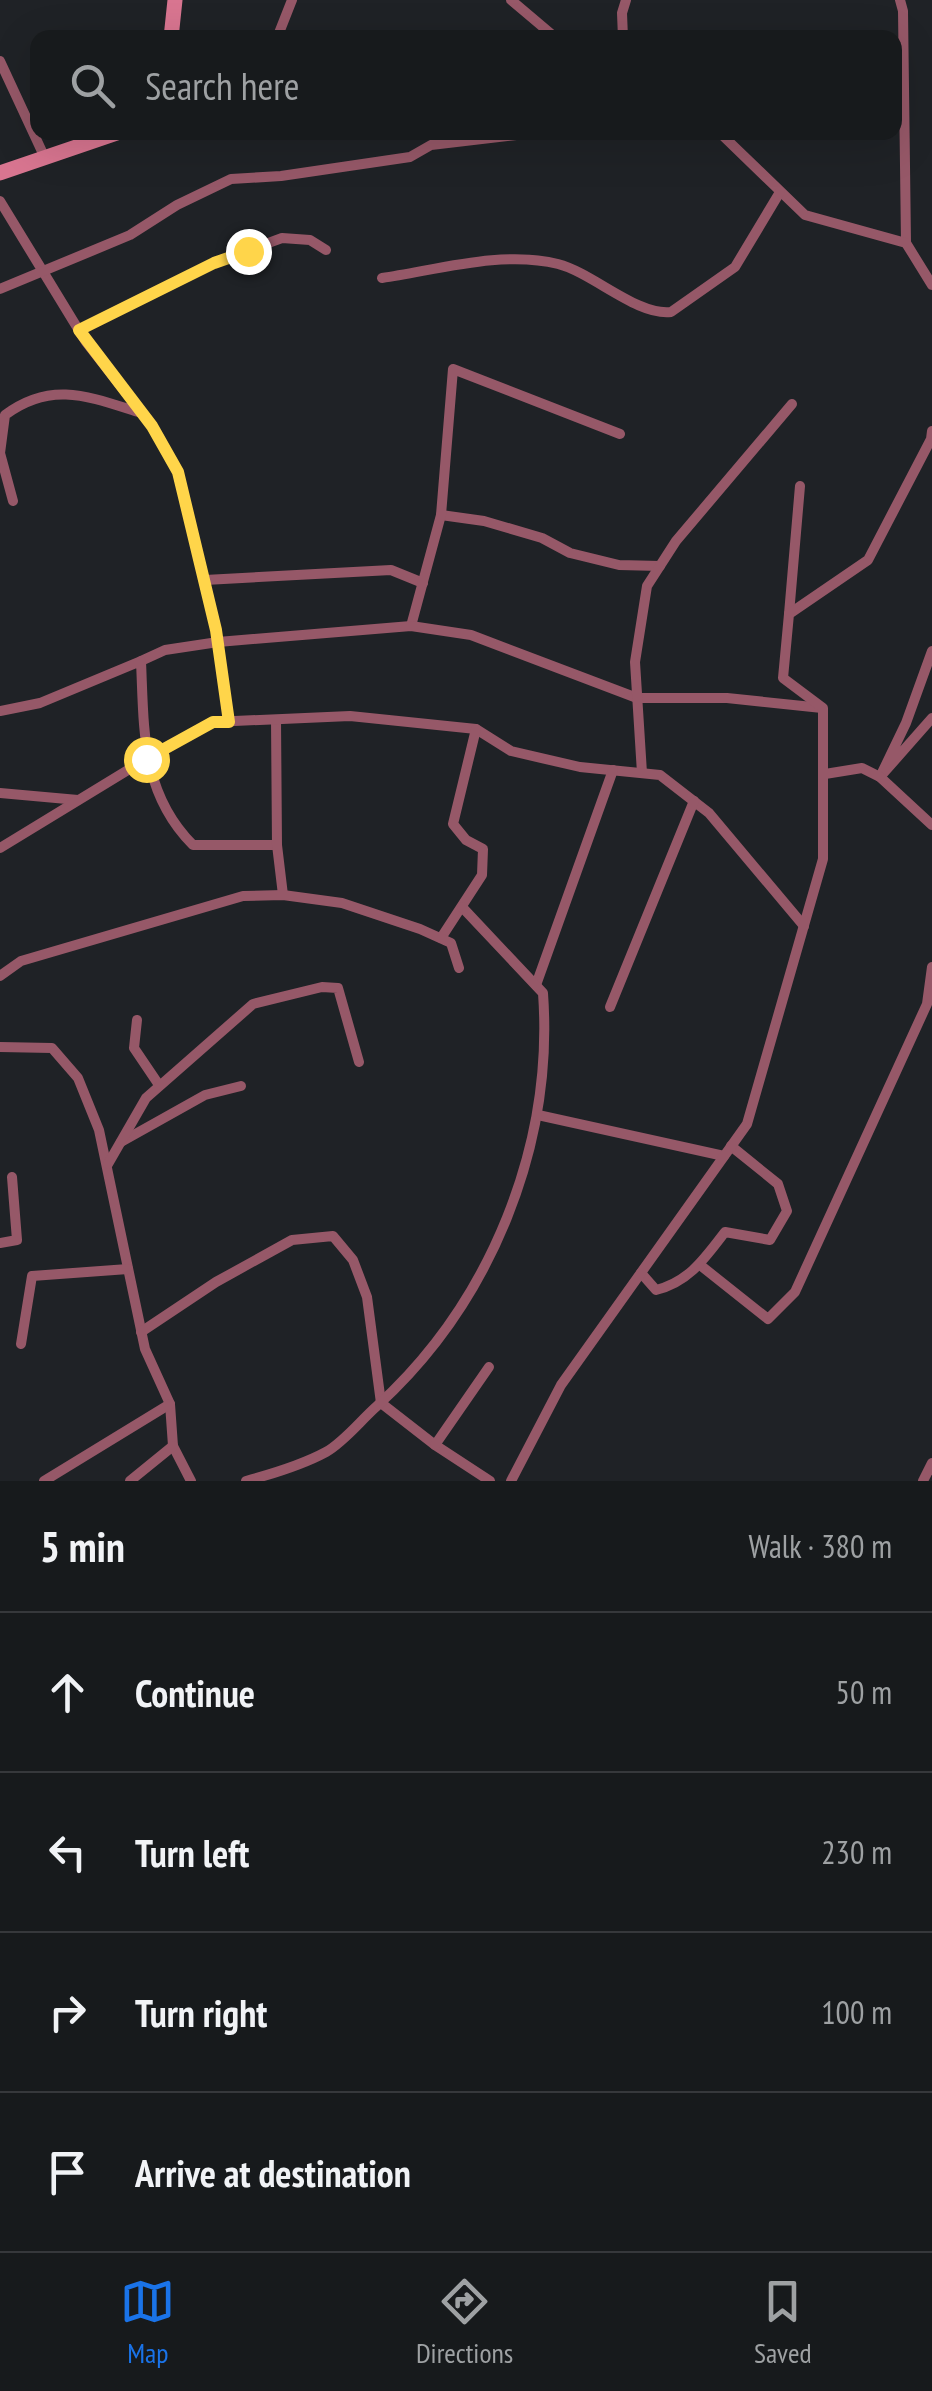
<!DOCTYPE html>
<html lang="en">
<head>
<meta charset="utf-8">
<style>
  :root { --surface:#171a1c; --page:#202325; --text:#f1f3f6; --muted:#9ea1a3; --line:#36383b; --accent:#1a73e8 }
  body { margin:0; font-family:"PT Sans Narrow",sans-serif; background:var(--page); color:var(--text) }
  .stop { position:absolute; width:30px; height:30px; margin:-22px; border:8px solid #ffd54a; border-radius:50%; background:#fff }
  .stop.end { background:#ffd54a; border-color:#fff; box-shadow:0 2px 10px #0008 }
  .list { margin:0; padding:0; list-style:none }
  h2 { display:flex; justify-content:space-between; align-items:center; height:130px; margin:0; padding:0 40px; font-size:42px }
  h2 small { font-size:32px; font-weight:400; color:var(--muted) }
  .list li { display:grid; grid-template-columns:65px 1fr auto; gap:30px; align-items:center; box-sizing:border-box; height:160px; padding:0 40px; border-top:2px solid var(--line) }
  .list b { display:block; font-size:38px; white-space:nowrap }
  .list em { font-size:32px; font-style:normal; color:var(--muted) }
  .icon { flex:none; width:55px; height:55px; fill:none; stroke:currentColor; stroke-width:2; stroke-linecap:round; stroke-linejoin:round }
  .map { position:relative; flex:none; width:932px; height:1481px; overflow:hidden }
  .search { position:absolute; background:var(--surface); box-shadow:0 10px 40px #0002; left:30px; right:30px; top:30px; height:110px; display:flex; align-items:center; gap:25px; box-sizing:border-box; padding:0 35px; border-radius:20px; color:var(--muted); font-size:38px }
  .sheet { height:770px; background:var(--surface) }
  nav { display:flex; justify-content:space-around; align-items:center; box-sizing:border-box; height:140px; border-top:2px solid var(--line); background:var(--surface); font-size:28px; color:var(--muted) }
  nav a { display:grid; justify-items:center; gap:5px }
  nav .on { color:var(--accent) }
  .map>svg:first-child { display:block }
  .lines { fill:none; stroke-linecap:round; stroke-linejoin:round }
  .street { stroke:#965868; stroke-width:10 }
  .secondary { stroke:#d87590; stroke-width:15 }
  .route { stroke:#ffd54a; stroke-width:12 }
</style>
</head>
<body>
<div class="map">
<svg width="932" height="1481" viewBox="0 0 932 1481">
  <rect width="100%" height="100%" fill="#1f2226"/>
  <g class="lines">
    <g class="street">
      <polyline points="511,0 556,38"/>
      <polyline points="900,0 903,11 906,243"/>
      <polyline points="277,38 292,0"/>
      <polyline points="623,38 622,13 626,0"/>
      <polyline points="0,61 45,158"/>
      <polyline points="719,132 805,215 906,243 932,285"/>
      <polyline points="0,201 86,342 152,426 178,473 216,630 229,722"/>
      <path d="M382 278C437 270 503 250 558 264 593 273 637 316 671 312L735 267 780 192"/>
      <polyline points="0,289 130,235 177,205 231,179 281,176 410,157 431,145 543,132"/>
      <polyline points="79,330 214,263 282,238 310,240 326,250"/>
      <path d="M13 501 0 453 5 415C52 380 90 397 141 413"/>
      <polyline points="441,515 484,521 542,538 570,553 619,565 660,566"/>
      <polyline points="205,580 391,570 423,583"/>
      <polyline points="789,614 800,486"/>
      <polyline points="411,626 441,515 453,369 620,434"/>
      <polyline points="932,651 906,723 880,777 932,718"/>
      <polyline points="141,661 165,650 218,642 411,626 471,635 637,698 727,698 822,708"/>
      <path d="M0 711 40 703 141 661C144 729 141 793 193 845H277"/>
      <polyline points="276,720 277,845 283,895"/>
      <polyline points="642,773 635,662 647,586 676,541 792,404"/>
      <polyline points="825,774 862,768 880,777 932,825"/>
      <polyline points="0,793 78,800"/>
      <polyline points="0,848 146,759 213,722 350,716 476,729 511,751 580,767 660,775 709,813 804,926"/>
      <polyline points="441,938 482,875 483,849 466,840 453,824 476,729"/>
      <polyline points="0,976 21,961 243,896 283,895 342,903 420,929 451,943 459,968"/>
      <polyline points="536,985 613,770"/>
      <polyline points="610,1007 694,801"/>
      <polyline points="137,1020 134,1048 159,1085"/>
      <polyline points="0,1047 52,1048 78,1078 99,1130 145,1349 170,1404 173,1446 191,1481"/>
      <polyline points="538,1115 724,1156"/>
      <polyline points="121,1142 205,1095 241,1086"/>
      <polyline points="108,1164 146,1098 253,1004 322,987 338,988 359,1062"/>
      <polyline points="0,1243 17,1240 12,1177"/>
      <polyline points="700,1265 768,1319 795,1292 927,1004 932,967"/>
      <path d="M641 1273 656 1290C689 1282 705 1258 725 1232L770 1240 787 1211 778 1184 731 1146"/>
      <polyline points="141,1332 216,1282 292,1240 333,1236 353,1260 367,1297 381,1403 435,1445 490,1481"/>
      <polyline points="21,1344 32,1276 128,1269"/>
      <polyline points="435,1445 489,1367"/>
      <polyline points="44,1481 170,1404"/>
      <polyline points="130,1481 173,1446"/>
      <path d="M246 1481C272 1474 302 1465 326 1452 344 1442 361 1420 377 1406 491 1302 554 1146 543 993L462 907"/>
      <polyline points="511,1481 561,1385 747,1124 823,859 823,708 783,678 789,614 868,560 931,439 932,431"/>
      <polyline points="923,1481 932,1463"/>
    </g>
    <g class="secondary">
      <polyline points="171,38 175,0"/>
      <polyline points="0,173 120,132"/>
    </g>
  </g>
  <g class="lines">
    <polyline class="route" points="146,759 213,722 229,722 216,630 178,472 152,426 79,330 214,263 248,251"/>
  </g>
</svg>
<div class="stop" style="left:146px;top:759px"></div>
<div class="stop end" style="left:248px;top:251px"></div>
<div class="search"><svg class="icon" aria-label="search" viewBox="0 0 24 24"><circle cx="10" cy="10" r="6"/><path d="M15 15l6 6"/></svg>Search here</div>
</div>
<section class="sheet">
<h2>5 min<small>Walk · 380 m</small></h2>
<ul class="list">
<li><svg class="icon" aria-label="ahead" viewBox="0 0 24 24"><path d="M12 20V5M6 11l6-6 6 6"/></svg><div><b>Continue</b></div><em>50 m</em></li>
<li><svg class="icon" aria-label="left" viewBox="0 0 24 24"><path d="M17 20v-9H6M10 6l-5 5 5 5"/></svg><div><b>Turn left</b></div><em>230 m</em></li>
<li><svg class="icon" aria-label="right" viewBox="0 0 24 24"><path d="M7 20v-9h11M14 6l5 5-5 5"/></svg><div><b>Turn right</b></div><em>100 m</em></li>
<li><svg class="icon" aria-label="arrive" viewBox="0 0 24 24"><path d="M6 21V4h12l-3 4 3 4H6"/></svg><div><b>Arrive at destination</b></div></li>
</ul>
</section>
<nav>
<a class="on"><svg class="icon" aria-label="map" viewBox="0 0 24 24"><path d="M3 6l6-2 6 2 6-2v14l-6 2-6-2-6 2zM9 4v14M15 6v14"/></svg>Map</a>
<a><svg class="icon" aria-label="directions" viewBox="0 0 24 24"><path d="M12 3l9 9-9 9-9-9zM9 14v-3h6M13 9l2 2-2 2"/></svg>Directions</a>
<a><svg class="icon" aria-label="saved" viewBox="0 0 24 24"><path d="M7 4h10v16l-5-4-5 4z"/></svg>Saved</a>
</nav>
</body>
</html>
